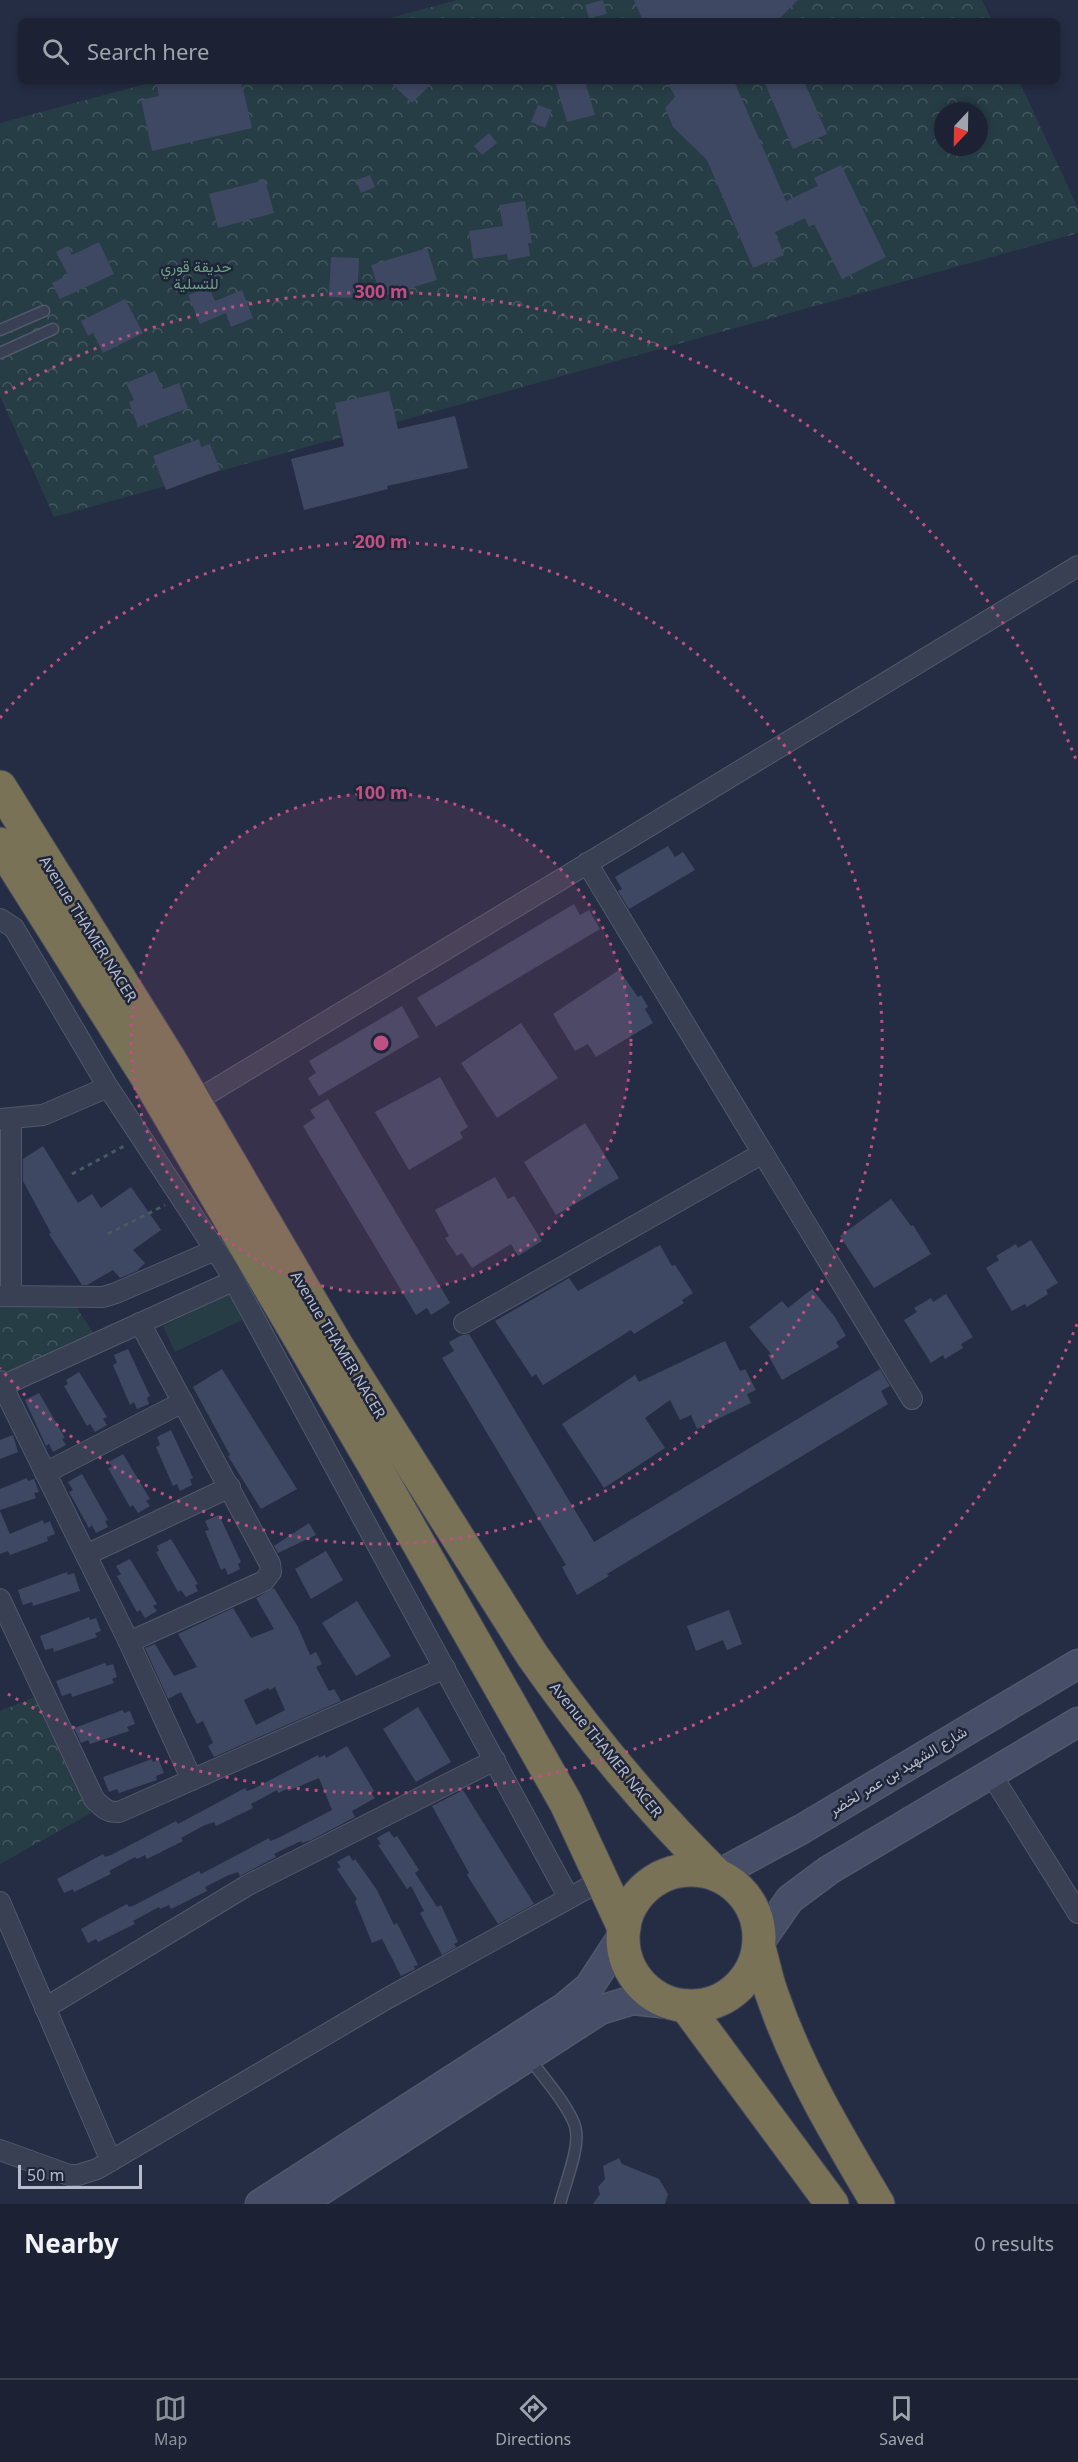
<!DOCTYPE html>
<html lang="en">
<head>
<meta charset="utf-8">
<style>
  :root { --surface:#1c2233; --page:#292f3f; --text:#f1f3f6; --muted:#a0a4ac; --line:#3a3f4e; --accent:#8c9099 }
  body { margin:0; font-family:"Noto Sans",Vazirmatn,sans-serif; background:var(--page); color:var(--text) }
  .compass { position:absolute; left:934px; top:102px; width:54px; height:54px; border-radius:50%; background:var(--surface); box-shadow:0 3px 9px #0003; rotate:202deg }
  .scale { position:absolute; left:18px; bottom:15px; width:124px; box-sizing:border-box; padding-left:6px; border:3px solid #b7bccd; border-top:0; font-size:16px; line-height:21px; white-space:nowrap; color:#b7bccd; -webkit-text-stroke:4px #1e2539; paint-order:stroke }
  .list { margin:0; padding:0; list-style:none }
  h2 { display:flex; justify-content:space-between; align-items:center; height:78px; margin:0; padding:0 24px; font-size:26px }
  h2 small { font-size:20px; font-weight:400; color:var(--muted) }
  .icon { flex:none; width:33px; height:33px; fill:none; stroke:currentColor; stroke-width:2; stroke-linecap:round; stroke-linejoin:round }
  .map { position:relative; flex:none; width:1078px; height:2204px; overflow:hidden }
  .search { position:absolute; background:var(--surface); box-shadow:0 3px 9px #0003; left:18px; right:18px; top:18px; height:66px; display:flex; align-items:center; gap:15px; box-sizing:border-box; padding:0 21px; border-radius:9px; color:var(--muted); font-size:22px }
  .sheet { height:174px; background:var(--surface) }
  nav { display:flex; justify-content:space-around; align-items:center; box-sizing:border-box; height:84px; border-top:2px solid var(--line); background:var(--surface); font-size:16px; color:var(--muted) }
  nav a { display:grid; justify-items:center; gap:3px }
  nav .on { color:var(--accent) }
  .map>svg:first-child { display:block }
  .grass { fill:#273d45 }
  .park { fill:url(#park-crowns); fill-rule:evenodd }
  .building { fill:#3f4862; fill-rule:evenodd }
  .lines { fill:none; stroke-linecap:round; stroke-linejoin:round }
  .lane-casing { stroke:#52586b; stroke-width:13 }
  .street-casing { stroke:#52586b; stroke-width:22 }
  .secondary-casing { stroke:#52586b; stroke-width:31 }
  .highway-casing { stroke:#41485b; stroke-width:35 }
  .path { stroke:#465a61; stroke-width:3; stroke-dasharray:4.5 4.5; stroke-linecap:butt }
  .lane { stroke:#3a4054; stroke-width:10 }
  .street { stroke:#3a4054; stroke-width:20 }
  .secondary { stroke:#474e67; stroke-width:28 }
  .highway { stroke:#7a7256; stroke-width:33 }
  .ring { fill:none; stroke:#be5183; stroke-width:3; stroke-dasharray:3 6 }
  .labels { text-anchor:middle; stroke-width:5; stroke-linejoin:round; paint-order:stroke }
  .park-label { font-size:15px; fill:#6da081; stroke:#1e2539 }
  .street-label { font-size:15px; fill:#b7bccd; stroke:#1e2539 }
  .centre { fill:#be5183; stroke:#1e2539; stroke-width:3 }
  .ring-label { font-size:18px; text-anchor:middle; font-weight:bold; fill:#be5183; stroke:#1e2539; stroke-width:5; stroke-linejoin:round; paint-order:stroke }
</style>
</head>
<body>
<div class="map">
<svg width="1078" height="2204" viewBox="0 0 1078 2204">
  <defs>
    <pattern id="park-crowns" width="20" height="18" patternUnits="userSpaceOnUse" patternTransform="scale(1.5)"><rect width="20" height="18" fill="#273d45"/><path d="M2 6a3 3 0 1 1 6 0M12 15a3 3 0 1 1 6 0" fill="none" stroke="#44575f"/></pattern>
  </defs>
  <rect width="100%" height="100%" fill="#252d44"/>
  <polygon class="grass" points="230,1293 242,1320 175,1352 163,1326"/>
  <g class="park">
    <polygon points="457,0 982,0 992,21 379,21"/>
    <path d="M157 81H1019L1078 208V233L54 517 0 396V123ZM943 111H979V147H943Z"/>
    <polygon points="71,1299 99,1342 5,1381 0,1371 0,1302"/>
    <polygon points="37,1696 91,1813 0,1864 0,1711"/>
  </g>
  <g class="building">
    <polygon points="603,0 607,14 589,18 585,5"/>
    <polygon points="634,0 798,0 777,21 643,21"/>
    <polygon points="156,81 241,81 252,128 152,151 141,100 159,96"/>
    <polygon points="389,81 434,81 412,103"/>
    <polygon points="555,81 585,81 595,115 567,122"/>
    <polygon points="668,81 734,81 786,201 818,186 814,178 841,165 886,257 842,279 814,224 809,227 805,218 775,232 784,255 753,268 707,160 673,127 665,108 675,97"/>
    <polygon points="764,81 804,81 827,134 793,149"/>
    <polygon points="538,105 552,110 545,128 531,122"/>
    <polygon points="489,133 497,143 482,155 474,146"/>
    <polygon points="370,175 375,187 361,193 356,180"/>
    <polygon points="265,180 274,213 218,228 209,194"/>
    <polygon points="525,201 532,243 528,243 530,256 508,260 507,254 473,259 469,231 503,226 499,205"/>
    <polygon points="99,242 114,274 60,299 52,283 68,275 56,252 68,246 72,255"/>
    <polygon points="427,248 437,280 381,297 371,265"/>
    <polygon points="331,257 359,258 357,298 329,297"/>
    <polygon points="209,287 215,301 242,290 253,318 231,327 226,313 200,324 188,295"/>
    <polygon points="125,299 143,333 103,353 93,333 88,336 81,321"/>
    <polygon points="155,371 163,389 179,383 188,408 138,427 129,402 134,400 126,383"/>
    <polygon points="389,391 398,429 455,416 468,468 387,486 388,489 304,510 291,459 344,446 335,403"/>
    <polygon points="199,439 201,447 210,444 220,470 166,490 153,456"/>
    <polygon points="668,846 675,857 683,852 695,870 629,909 618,891 622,889 615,877"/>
    <polygon points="574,904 580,915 589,910 600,929 436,1027 417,998"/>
    <polygon points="619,970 638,997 641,995 648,1007 645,1009 653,1023 596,1057 588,1044 575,1051 553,1014"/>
    <polygon points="402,1006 419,1037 319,1096 308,1078 316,1073 309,1061"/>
    <polygon points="521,1023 558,1078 497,1118 461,1063"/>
    <polygon points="440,1077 468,1127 460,1132 463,1138 409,1170 375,1112"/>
    <polygon points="328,1099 450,1303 431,1315 427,1308 416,1315 303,1126 315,1118 310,1110"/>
    <polygon points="585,1123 619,1178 556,1215 524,1162"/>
    <polygon points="43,1146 78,1203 92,1194 101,1208 131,1187 161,1230 133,1250 145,1263 137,1271 120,1278 113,1270 87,1285 82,1285 49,1234 51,1233 23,1181 23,1159"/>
    <polygon points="495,1177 508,1199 514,1196 542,1241 518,1256 511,1244 472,1268 462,1253 457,1256 445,1238 449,1236 435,1210"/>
    <polygon points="891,1199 911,1226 913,1225 931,1254 874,1288 840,1236"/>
    <polygon points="1031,1240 1058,1283 1046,1290 1048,1294 1027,1307 1025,1304 1012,1311 986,1268 999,1260 996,1256 1016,1244 1018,1248"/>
    <polygon points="660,1245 672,1266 675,1265 693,1293 682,1300 684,1303 634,1334 631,1330 543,1385 536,1374 532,1377 495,1321 569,1278 578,1291"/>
    <polygon points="812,1289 835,1317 846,1336 836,1342 839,1347 782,1380 768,1355 771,1354 749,1327 782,1301 788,1308"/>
    <polygon points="946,1294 973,1337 961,1344 963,1348 945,1359 943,1355 931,1363 904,1320 917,1312 914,1308 921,1304 931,1298 933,1302"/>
    <polygon points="469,1334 594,1542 880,1369 890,1386 881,1391 888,1404 607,1574 609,1576 577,1595 562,1567 566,1565 442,1358 454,1351 449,1342 462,1335"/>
    <polygon points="725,1341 740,1371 745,1369 756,1390 747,1394 751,1403 697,1429 691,1415 680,1420 670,1400 645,1418 665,1448 604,1488 562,1424 635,1375 639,1382"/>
    <polygon points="128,1349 150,1396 147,1398 149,1404 137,1409 134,1402 130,1405 113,1365 117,1363 114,1355"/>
    <polygon points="222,1369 297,1489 261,1509 228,1456 230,1455 193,1387"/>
    <polygon points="79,1372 107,1417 103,1419 107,1425 95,1432 90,1424 87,1426 64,1386 68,1384 66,1380"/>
    <polygon points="39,1393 65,1438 62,1439 66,1445 53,1452 49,1444 46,1446 25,1400"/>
    <polygon points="171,1430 193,1478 190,1479 192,1485 180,1491 177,1484 173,1486 156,1447 160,1445 157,1437"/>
    <polygon points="13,1435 18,1452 0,1459 0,1440"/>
    <polygon points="123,1454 150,1499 146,1501 150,1506 138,1513 133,1505 130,1507 108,1468 112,1467 109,1462"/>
    <polygon points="82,1474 108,1520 105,1521 108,1527 96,1533 92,1525 89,1528 69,1492 73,1490 68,1482"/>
    <polygon points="27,1478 28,1481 34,1479 39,1492 34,1493 36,1498 0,1510 0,1489"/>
    <polygon points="0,1511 10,1534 43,1520 44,1524 50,1521 55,1534 47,1537 48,1541 10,1555 8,1551 0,1554"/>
    <polygon points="219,1515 241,1562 238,1564 240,1569 228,1575 225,1568 221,1570 205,1531 209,1530 205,1521"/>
    <polygon points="309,1523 316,1535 278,1553 274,1546"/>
    <polygon points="171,1539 198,1584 195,1585 198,1591 186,1597 181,1590 178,1592 156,1552 159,1551 157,1546"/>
    <polygon points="326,1551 343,1580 311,1599 295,1569"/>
    <polygon points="130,1559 157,1604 153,1606 157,1611 145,1618 140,1610 137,1612 117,1576 121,1574 116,1566"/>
    <polygon points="67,1572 68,1575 74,1573 80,1591 33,1606 32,1602 23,1605 18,1590"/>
    <path d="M274 1588 298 1627 310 1655 316 1652 322 1664 316 1667 329 1691 334 1689 341 1701 214 1757 208 1746 213 1743 203 1721 197 1724 181 1692 168 1699 145 1648 155 1644 174 1676 197 1667 178 1634 233 1608 251 1638 274 1629 256 1598ZM275 1687 285 1710 256 1725 244 1700 268 1688 270 1690Z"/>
    <polygon points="357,1601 391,1656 356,1676 322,1623"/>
    <polygon points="729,1610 742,1644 727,1650 723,1640 696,1651 687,1626"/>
    <polygon points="89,1617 90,1620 96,1618 101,1631 95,1633 97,1637 54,1652 53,1648 45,1650 40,1636"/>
    <polygon points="105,1663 107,1666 113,1664 117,1677 112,1679 114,1683 72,1697 71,1693 62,1696 56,1681"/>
    <polygon points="418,1707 451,1762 416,1782 383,1729"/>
    <polygon points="123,1710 124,1713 130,1711 135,1724 127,1727 129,1731 90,1744 88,1740 81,1743 74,1728"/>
    <polygon points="347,1746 374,1791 371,1793 375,1798 352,1811 355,1817 311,1840 302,1843 301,1841 274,1854 276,1857 240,1876 238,1872 229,1875 205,1887 207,1891 171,1909 169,1905 160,1909 159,1907 133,1921 135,1924 98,1942 96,1939 88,1943 81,1929 95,1921 127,1904 129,1907 135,1905 199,1871 201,1874 269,1838 270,1841 276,1839 332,1810 319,1778 288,1791 287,1789 278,1793 277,1790 251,1804 253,1808 216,1826 214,1822 205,1825 181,1838 183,1841 147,1859 145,1855 137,1859 135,1857 109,1871 111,1874 74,1892 73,1889 64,1893 57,1879 103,1854 105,1857 111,1855 176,1821 178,1824 245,1788 247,1791 253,1789 318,1755 319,1758 325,1755 326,1758"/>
    <polygon points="152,1759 153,1762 159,1760 164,1773 156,1776 157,1780 119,1793 117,1789 109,1792 103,1777"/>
    <polygon points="463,1790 534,1904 498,1924 467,1875 469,1873 432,1806"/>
    <polygon points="389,1831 394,1838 397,1836 419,1870 415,1873 437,1907 441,1905 458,1942 454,1944 456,1947 442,1955 420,1913 424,1911 411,1886 407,1889 378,1845 381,1844 377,1838"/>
    <polygon points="349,1855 353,1861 355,1859 377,1890 394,1925 397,1923 418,1965 414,1966 415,1969 401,1976 382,1939 372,1943 355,1901 357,1899 337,1869 341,1867 337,1862"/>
    <polygon points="619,2158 622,2164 659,2179 668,2194 665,2204 593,2204 600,2194 598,2187 605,2179 603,2166"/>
  </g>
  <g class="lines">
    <defs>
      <g id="lane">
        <polyline points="0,330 44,311"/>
        <polyline points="0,353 53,329"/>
        <path d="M528 2057C541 2074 574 2112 576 2131 579 2150 565 2184 560 2204"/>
      </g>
      <g id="street">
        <polyline points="587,863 912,1399"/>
        <polyline points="0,919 14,928 108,1087 226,1266 569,1898"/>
        <polyline points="194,1102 1078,566"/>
        <polyline points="0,1119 43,1115 108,1087"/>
        <polyline points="0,1296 103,1297 116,1293 215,1250"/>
        <polyline points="11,1296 11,1120"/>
        <polyline points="464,1323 763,1153"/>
        <polyline points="0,1381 129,1642 192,1780"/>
        <polyline points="2,1386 233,1281"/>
        <polyline points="45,1473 183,1402"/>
        <polyline points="86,1555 230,1487"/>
        <path d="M0 1599 94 1799C102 1807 107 1813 119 1812L445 1668"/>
        <polyline points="129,1642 264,1581 271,1572 270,1564 140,1323"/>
        <polyline points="991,1774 1078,1913"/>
        <polyline points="0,1902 111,2161"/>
        <polyline points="45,2008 248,1885 495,1760"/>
        <polyline points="0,2150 69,2175 78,2175 97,2169 388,1998 602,1880"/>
      </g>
      <g id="secondary">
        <polyline points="717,1875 802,1829 1078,1664"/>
        <polyline points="760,1942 790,1899 829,1870 1078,1722"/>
        <polyline points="260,2204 565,2007 589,1987 623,1935"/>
        <polyline points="300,2204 600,2010 633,2000 679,2005"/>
      </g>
      <g id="highway">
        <path d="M0 787 170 1060 337 1346 532 1655C588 1735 648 1807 717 1875"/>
        <polyline points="0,844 145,1074 374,1465 566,1803 624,1928"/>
        <circle cx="691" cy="1938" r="68"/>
        <path d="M759 1948C764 1965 767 1982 773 1997 798 2070 839 2138 878 2204"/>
        <polyline points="686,2006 832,2204"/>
      </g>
    </defs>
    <use href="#lane" class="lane-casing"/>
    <use href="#street" class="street-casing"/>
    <use href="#secondary" class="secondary-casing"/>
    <use href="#highway" class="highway-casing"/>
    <g class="path">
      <polyline points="72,1174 126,1145"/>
      <polyline points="108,1234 165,1205"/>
    </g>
    <use href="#lane" class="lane"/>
    <use href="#street" class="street"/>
    <use href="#secondary" class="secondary"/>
    <use href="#highway" class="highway"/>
  </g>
  <circle cx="381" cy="1043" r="250" fill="#be5183" fill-opacity=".12"/>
  <g class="ring">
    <circle cx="381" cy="1043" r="250"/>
    <path d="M0 718A501 501 0 1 1 0 1368"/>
    <path d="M1077 1324A751 751 0 0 1 6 1693M5 393A751 751 0 0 1 1077 762"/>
  </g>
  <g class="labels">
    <g class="park-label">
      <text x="196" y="272">حديقة قوري<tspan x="196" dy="17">للتسلية</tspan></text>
    </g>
    <g class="street-label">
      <text transform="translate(88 929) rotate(58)" y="5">Avenue THAMER NACER</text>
      <text transform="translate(338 1345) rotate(59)" y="5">Avenue THAMER NACER</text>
      <text transform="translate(606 1750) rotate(51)" y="5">Avenue THAMER NACER</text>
      <text transform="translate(898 1771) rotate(-31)" y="5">شارع الشهيد بن عمر لخضر</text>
    </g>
  </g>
  <circle cx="381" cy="1043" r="9" class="centre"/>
  <g class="ring-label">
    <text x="381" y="298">300 m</text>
    <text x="381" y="548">200 m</text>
    <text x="381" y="799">100 m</text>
  </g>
</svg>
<svg class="compass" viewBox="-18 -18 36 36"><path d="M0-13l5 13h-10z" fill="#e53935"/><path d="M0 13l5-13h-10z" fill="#a0a4ac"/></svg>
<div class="scale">50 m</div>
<div class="search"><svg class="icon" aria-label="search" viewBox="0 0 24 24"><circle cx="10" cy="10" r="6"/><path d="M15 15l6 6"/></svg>Search here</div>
</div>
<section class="sheet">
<h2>Nearby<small>0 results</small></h2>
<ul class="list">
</ul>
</section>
<nav>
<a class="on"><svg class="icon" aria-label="map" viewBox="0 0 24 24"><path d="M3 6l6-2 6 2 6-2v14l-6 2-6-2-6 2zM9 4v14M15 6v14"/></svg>Map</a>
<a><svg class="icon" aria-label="directions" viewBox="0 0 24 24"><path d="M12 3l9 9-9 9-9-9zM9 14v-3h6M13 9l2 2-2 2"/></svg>Directions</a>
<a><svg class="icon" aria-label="saved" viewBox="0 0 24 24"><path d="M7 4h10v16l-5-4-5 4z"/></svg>Saved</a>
</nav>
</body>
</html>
